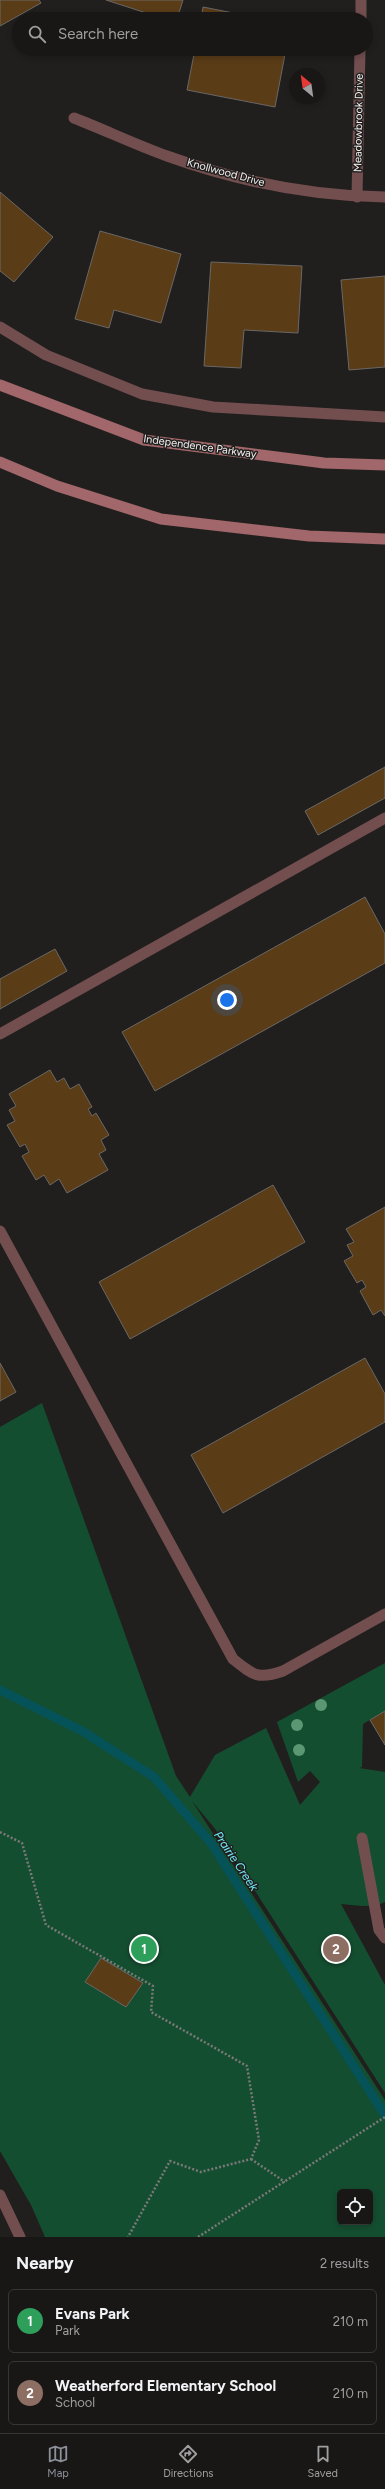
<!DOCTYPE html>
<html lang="en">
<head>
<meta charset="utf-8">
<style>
  :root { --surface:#191716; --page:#262423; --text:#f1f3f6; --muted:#9f9fa1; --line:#373635; --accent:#8c9099 }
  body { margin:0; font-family:Figtree,sans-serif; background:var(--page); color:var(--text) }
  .controls { position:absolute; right:12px; bottom:12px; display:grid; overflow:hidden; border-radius:6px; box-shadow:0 2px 6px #0003 }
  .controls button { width:36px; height:36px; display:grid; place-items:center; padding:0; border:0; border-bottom:1px solid var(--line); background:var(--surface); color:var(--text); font:20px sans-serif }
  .compass { position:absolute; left:289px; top:68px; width:36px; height:36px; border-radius:50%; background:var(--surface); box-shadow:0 2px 6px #0003; rotate:331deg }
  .you { position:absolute; left:227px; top:1000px; width:14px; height:14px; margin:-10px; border:3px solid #fff; border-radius:50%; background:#1a73e8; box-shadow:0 0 0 6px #1a73e833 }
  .badge { display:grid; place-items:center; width:26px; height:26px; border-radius:50%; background:var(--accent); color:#fff; font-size:13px; font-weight:700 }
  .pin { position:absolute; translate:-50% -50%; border:2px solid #fff; box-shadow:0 1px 4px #0006 }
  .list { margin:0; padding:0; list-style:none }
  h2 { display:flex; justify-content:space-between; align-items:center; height:52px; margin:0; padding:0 16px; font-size:17px }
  h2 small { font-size:13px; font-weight:400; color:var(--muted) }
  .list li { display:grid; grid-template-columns:26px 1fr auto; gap:12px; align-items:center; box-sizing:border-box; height:64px; margin:0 8px 8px; padding:0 8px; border:1px solid var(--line); border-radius:6px }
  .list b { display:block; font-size:15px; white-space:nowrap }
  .list p { margin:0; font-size:13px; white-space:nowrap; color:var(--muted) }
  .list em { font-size:13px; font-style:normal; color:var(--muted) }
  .icon { flex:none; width:22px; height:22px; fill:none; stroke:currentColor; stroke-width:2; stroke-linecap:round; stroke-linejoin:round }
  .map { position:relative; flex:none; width:385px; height:2237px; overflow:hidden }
  .search { position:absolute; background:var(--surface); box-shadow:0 2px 6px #0003; left:12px; right:12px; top:12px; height:44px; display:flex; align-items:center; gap:10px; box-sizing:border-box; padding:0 14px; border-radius:22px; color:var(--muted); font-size:15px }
  .sheet { height:196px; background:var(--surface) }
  nav { display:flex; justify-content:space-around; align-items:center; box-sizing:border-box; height:56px; border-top:1px solid var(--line); background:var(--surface); font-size:11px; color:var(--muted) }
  nav a { display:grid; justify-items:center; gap:2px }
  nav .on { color:var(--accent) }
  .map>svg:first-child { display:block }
  .green { fill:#144e30; fill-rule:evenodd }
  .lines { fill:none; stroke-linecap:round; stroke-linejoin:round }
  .stream { stroke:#065259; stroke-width:9 }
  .building { fill:#5a3c17; stroke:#6a6866 }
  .path { stroke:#7a7978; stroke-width:2.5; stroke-dasharray:2 2; stroke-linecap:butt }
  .service { stroke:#724e4f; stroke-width:11 }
  .minor { stroke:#724e4f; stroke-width:11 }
  .secondary { stroke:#a1676a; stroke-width:11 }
  .tree { fill:#5a9772 }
  .labels { text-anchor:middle; stroke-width:3; stroke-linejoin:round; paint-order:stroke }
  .street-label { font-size:11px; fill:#f2f1f0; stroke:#211f1e }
  .water-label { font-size:12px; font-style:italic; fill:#6fecfa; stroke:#211f1e }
</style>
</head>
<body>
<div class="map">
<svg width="385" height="2237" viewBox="0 0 385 2237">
  <rect width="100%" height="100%" fill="#211f1e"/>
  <path class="green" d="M42 1403 176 1776 190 1797 215 1755 266 1728 300 1805 320 1782 310 1771 298 1782 277 1722 385 1663V1711L363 1724 362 1767 359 1768 385 1772V1902C370 1909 356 1905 341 1904L385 1985V2093L216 1830 192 1801 385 2100V2237H45L31 2205 0 2151V1427ZM340 2192H370V2222H340Z"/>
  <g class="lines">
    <polyline class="stream" points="0,1690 84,1732 154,1777 211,1843 385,2115"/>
  </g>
  <g class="building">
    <polygon points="0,0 39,0 41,3 0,26"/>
    <polygon points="106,0 183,0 177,19 165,19"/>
    <polygon points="203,7 264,19 201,19"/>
    <polygon points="195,49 286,49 275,107 187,90"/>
    <polygon points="0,192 53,237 14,282 0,271"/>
    <polygon points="100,231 181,254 161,323 114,310 109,328 75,319"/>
    <polygon points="211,262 302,266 298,333 244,330 241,368 204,366"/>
    <polygon points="385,276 385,367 349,370 341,280"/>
    <polygon points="385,767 385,798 318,835 305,811"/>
    <polygon points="365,897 385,934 385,963 155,1091 122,1032"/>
    <polygon points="55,949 67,971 0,1009 0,979"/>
    <polygon points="50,1070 57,1082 64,1078 70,1089 79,1084 92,1107 88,1109 92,1116 96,1113 109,1135 101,1140 106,1150 99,1154 108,1170 67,1193 59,1179 50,1185 44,1175 36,1180 22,1156 29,1152 25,1144 20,1147 7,1125 15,1121 9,1110 16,1106 9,1094"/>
    <polygon points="273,1185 305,1242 130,1339 99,1282"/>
    <polygon points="385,1207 385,1316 381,1310 373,1315 360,1291 366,1287 362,1280 357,1283 344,1261 353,1256 347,1245 354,1242 346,1229"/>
    <polygon points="365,1358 385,1394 385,1422 223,1513 191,1455"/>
    <polygon points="0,1363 16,1392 0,1401"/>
    <polygon points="385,1711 385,1745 370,1720"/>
    <polygon points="101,1958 143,1983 126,2007 85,1982"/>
  </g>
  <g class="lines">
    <g class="path">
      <polyline points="0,1832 22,1843 46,1925 153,1986 151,2012 247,2066 259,2140 251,2159 201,2172 170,2161 128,2237"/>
      <polyline points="251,2159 285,2182"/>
      <polyline points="198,2237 385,2117"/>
    </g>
    <g class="service">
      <polyline points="0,327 46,355 142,394 213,407 385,417"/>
      <polyline points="0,1034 385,818"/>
      <path d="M0 1231 233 1659C253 1675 258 1680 283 1671L385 1614"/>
      <polyline points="362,1838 379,1930 385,1938"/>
    </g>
    <g class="minor">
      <polyline points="361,19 361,0"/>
      <path d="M74 118C105 130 136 145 167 156 237 181 311 196 385 197"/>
      <polyline points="357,197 360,49"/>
      <polyline points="0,2195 20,2237"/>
    </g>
    <g class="secondary">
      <polyline points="0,385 144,440 324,463 385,465"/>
      <polyline points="0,462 57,486 161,519 309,536 385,539"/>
    </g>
  </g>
  <g class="tree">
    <circle cx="321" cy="1705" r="6"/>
    <circle cx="297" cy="1725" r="6"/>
    <circle cx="299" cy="1750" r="6"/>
  </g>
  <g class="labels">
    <g class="street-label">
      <text transform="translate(358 123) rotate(-89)" y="4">Meadowbrook Drive</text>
      <text transform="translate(226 172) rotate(15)" y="4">Knollwood Drive</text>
      <text transform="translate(200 446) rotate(8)" y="4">Independence Parkway</text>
    </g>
    <g class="water-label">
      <text transform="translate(236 1861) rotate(56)" y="4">Prairie Creek</text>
    </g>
  </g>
</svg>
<div class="controls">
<button><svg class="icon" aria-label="locate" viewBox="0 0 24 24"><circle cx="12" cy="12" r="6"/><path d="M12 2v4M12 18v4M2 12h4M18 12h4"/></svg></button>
</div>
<svg class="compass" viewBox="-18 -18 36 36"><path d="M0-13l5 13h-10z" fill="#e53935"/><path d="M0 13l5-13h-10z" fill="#9f9fa1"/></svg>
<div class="you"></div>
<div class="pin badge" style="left:144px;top:1949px;background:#2e9e5b">1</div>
<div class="pin badge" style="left:336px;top:1949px;background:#8d6e63">2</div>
<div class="search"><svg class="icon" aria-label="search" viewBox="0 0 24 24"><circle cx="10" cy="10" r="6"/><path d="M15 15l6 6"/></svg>Search here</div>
</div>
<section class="sheet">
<h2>Nearby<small>2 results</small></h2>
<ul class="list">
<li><span class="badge" style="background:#2e9e5b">1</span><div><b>Evans Park</b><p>Park</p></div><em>210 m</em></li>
<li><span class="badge" style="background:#8d6e63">2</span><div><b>Weatherford Elementary School</b><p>School</p></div><em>210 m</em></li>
</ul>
</section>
<nav>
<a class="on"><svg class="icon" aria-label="map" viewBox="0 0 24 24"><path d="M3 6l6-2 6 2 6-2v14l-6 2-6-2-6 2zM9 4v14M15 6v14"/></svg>Map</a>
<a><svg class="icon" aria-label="directions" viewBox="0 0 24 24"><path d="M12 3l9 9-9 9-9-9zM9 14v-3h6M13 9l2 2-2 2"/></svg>Directions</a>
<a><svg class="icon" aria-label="saved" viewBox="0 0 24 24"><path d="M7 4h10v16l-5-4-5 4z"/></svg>Saved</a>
</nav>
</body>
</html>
